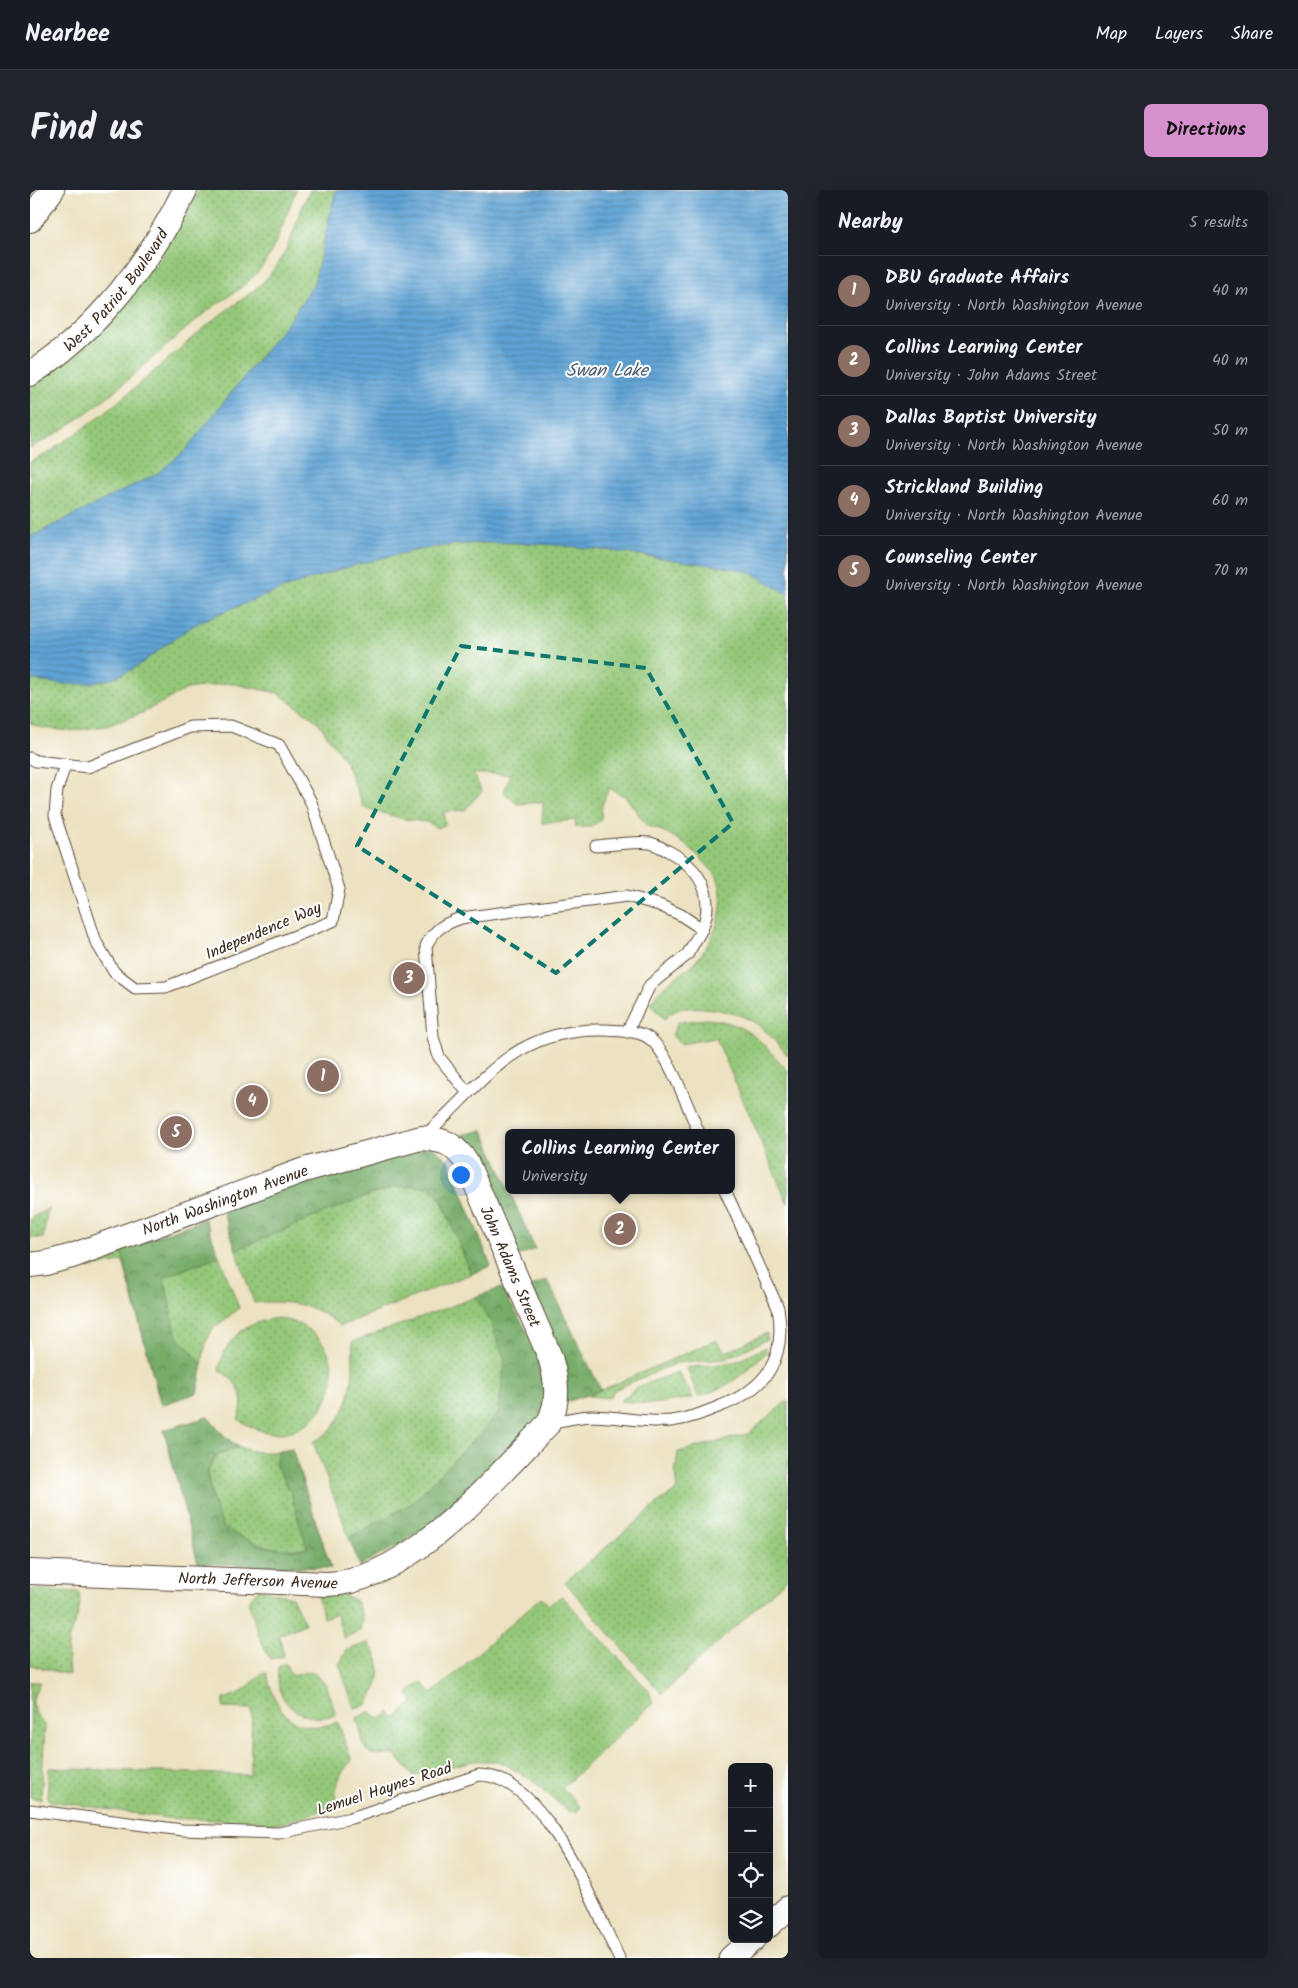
<!DOCTYPE html>
<html lang="en">
<head>
<meta charset="utf-8">
<style>
  :root { --surface:#171b24; --page:#20242c; --text:#f1f3f6; --muted:#9ea1a6; --line:#363941; --accent:#d690ce }
  body { margin:0; font-family:Kalam,sans-serif; background:var(--page); color:var(--text) }
  .controls { position:absolute; right:15px; bottom:15px; display:grid; overflow:hidden; border-radius:8px; box-shadow:0 5px 20px #0002 }
  .controls button { width:45px; height:45px; display:grid; place-items:center; padding:0; border:0; border-bottom:1px solid var(--line); background:var(--surface); color:var(--text); font:25px sans-serif }
  .you { position:absolute; left:430px; top:984px; width:18px; height:18px; margin:-12px; border:4px solid #fff; border-radius:50%; background:#1a73e8; box-shadow:0 0 0 8px #1a73e833 }
  .badge { display:grid; place-items:center; width:32px; height:32px; border-radius:50%; background:var(--accent); color:#fff; font-size:16px; font-weight:700 }
  .pin { position:absolute; translate:-50% -50%; border:2px solid #fff; box-shadow:0 1px 5px #0006 }
  .popup { position:absolute; left:475px; top:939px; width:230px; height:65px; box-sizing:border-box; display:grid; place-content:center; border-radius:8px; background:var(--surface); filter:drop-shadow(0 1px 4px #0005); font-size:16px; white-space:nowrap; color:var(--muted) }
  .popup b { font-size:19px; color:var(--text) }
  .popup::after { content:''; position:absolute; left:50%; top:100%; margin-left:-10px; border:10px solid transparent; border-top-color:var(--surface) }
  .list { margin:0; padding:0; list-style:none }
  h2 { display:flex; justify-content:space-between; align-items:center; height:65px; margin:0; padding:0 20px; font-size:21px }
  h2 small { font-size:16px; font-weight:400; color:var(--muted) }
  .list li { display:grid; grid-template-columns:32px 1fr auto; gap:15px; align-items:center; box-sizing:border-box; height:70px; padding:0 20px; border-top:1px solid var(--line) }
  .list b { display:block; font-size:19px; white-space:nowrap }
  .list p { margin:0; font-size:16px; white-space:nowrap; color:var(--muted) }
  .list em { font-size:16px; font-style:normal; color:var(--muted) }
  .icon { flex:none; width:28px; height:28px; fill:none; stroke:currentColor; stroke-width:2; stroke-linecap:round; stroke-linejoin:round }
  .map { position:relative; flex:none; width:758px; height:1768px; overflow:hidden; border-radius:8px }
  header { display:flex; align-items:center; gap:30px; box-sizing:border-box; height:70px; padding:0 25px; background:var(--surface); border-bottom:1px solid var(--line) }
  header strong { font-size:24px }
  nav { display:flex; gap:28px; margin-inline-start:auto; font-size:18px }
  .intro { display:flex; align-items:center; justify-content:space-between; box-sizing:border-box; height:120px; padding:0 30px }
  h1 { margin:0; font-size:35px }
  .button { padding:12px 22px; border-radius:8px; background:var(--accent); color:#111; font-size:18px; font-weight:700 }
  main { display:flex; gap:30px; padding:0 30px }
  aside { flex:1; background:var(--surface); border-radius:8px; box-shadow:0 5px 20px #0002 }
  .map>svg:first-child { display:block }
  .grass { fill:url(#grass-dots); stroke:#68794c }
  .forest { fill:url(#forest-crowns); stroke:#596b44 }
  .water { fill:url(#water-rules); stroke:#4d6679 }
  .lines { fill:none; stroke-linecap:round; stroke-linejoin:round }
  .service-casing { stroke:#564636; stroke-width:13 }
  .minor-casing { stroke:#564636; stroke-width:26 }
  .service { stroke:#fff; stroke-width:11 }
  .minor { stroke:#fff; stroke-width:24 }
  .marked { fill:none; stroke:#0f766e; stroke-width:4; stroke-dasharray:10 6; stroke-linejoin:round }
  .labels { text-anchor:middle; stroke-width:4; stroke-linejoin:round; paint-order:stroke }
  .street-label { font-size:16px; fill:#3b2a1e; stroke:#fff }
  .water-label { font-size:18px; font-style:italic; fill:#4b6070; stroke:#fff }
</style>
</head>
<body>
<header>
<strong>Nearbee</strong>
<nav><a>Map</a><a>Layers</a><a>Share</a></nav>
</header>
<div class="intro"><h1>Find us</h1><a class="button">Directions</a></div>
<main>
<div class="map">
<svg width="758" height="1768" viewBox="0 0 758 1768">
  <defs>
    <pattern id="grass-dots" width="8" height="8" patternUnits="userSpaceOnUse" patternTransform="scale(1.25)"><rect width="8" height="8" fill="#94c879"/><path d="M2 2h.1M6 6h.1" fill="none" stroke="#7aa363" stroke-width="1.8" stroke-linecap="round"/></pattern>
    <pattern id="forest-crowns" width="20" height="18" patternUnits="userSpaceOnUse" patternTransform="scale(1.25)"><rect width="20" height="18" fill="#77ac69"/><path d="M2 6a3 3 0 1 1 6 0M12 15a3 3 0 1 1 6 0" fill="none" stroke="#638c56"/></pattern>
    <pattern id="water-rules" width="6" height="5" patternUnits="userSpaceOnUse" patternTransform="scale(1.25)"><rect width="6" height="5" fill="#5fa3d4"/><path d="M0 2.5h6" fill="none" stroke="#5085ab"/></pattern>
  </defs>
  <rect width="100%" height="100%" fill="#fff"/>
  <filter id="ink" filterUnits="userSpaceOnUse"><feTurbulence type="fractalNoise" baseFrequency=".02" numOctaves="2"/><feDisplacementMap in="SourceGraphic" scale="10" xChannelSelector="R" yChannelSelector="G"/><feConvolveMatrix kernelMatrix="1 2 1 2 8 2 1 2 1" color-interpolation-filters="sRGB"/></filter>
  <filter id="wash" filterUnits="userSpaceOnUse"><feTurbulence type="fractalNoise" baseFrequency=".0096" numOctaves="4" result="noise"/><feDisplacementMap in="SourceGraphic" scale="20" xChannelSelector="R" yChannelSelector="G"/><feGaussianBlur stdDeviation="1.12" result="paint"/><feColorMatrix in="noise" values="0 0 0 0 0 0 0 0 0 0 0 0 0 0 0 0 0 1.4 0 .05"/><feComposite in="paint" operator="in"/></filter>
  <g filter="url(#wash)">
    <rect width="100%" height="100%" fill="#ece2c1"/>
    <g class="grass">
      <path d="M169 0H266C256 25 245 62 228 82 212 100 189 111 171 126 116 172 64 226 0 258V195L127 72Z"/>
      <path d="M280 0H758V866C748 854 736 839 722 831 705 821 660 812 643 822 640 823 637 827 634 829L620 814C629 795 649 787 664 773 684 752 699 716 687 687 685 682 678 677 675 673 659 656 640 641 617 636L596 607 579 598 572 615 571 630 561 637H546L545 630 512 633 513 612 487 614 474 602 480 584H443L452 601 435 620 414 622 415 635 407 638 397 632 374 629 334 618 315 571 288 532 248 503 199 493 157 499 112 523 76 536 40 541 12 538 0 533V272L25 260V257C82 223 129 175 180 133 204 113 227 103 246 77 261 57 268 23 280 0Z"/>
      <path d="M677 829C718 832 732 853 758 881V1014L686 848 650 854 642 845 648 832Z"/>
      <path d="M419 971 461 1076 310 1136C284 1113 257 1110 224 1113L192 1019Z"/>
      <polygon points="18,1019 13,1048 0,1048 0,1028"/>
      <polygon points="175,1029 209,1118 183,1139 176,1152 167,1203 131,1215 93,1071 58,1079 61,1070"/>
      <path d="M471 1098 521 1203 330 1376 283 1252C320 1235 326 1188 322 1152Z"/>
      <path d="M249 1128C352 1149 289 1287 208 1229 217 1208 209 1191 189 1180 196 1146 216 1132 249 1128Z"/>
      <polygon points="737,1143 737,1149 695,1169 646,1173 584,1200 579,1208 558,1206 686,1150 696,1162"/>
      <path d="M736 1157V1163C711 1186 701 1196 668 1207L657 1178 705 1172Z"/>
      <polygon points="648,1182 663,1208 622,1214 590,1211 607,1197"/>
      <polygon points="758,1210 758,1388 632,1504 535,1392 632,1310 647,1300 645,1284 648,1262 718,1244"/>
      <path d="M178 1227C204 1261 221 1267 262 1259L301 1378 168 1373 134 1240Z"/>
      <path d="M0 1399 49 1402C52 1424 46 1426 40 1445 36 1457 38 1472 39 1485L0 1475Z"/>
      <polygon points="229,1399 262,1407 275,1434 249,1445 254,1466 240,1469 229,1446 218,1411"/>
      <polygon points="306,1401 326,1411 332,1426 330,1441 314,1448 306,1424 293,1428 287,1405"/>
      <polygon points="532,1406 619,1501 623,1513 532,1598 551,1617 547,1622 537,1621 503,1591 469,1571 443,1571 383,1586 365,1565 342,1564 335,1559 327,1528 340,1521 350,1530 360,1522 365,1529 383,1512 378,1503 391,1492 402,1504 511,1407 519,1415"/>
      <path d="M338 1453C356 1473 351 1494 337 1515L324 1518 309 1474 317 1460Z"/>
      <path d="M255 1473 262 1486 281 1481 295 1493 306 1525C271 1534 244 1515 248 1477Z"/>
      <path d="M234 1483H237C245 1522 265 1547 308 1532L322 1571C309 1582 304 1599 306 1616L254 1633 137 1628 20 1611 17 1608 19 1578 220 1585 222 1519 193 1518 194 1509 210 1503Z"/>
      <path d="M0 1492H10C0 1511 0 1519 15 1536L11 1609 0 1608Z"/>
    </g>
    <g class="forest">
      <polygon points="453,940 505,1059 482,1068 431,945"/>
      <polygon points="402,957 419,971 461,1076 441,1084 412,1011 400,996 366,997 333,1007 206,1060 192,1019 321,973"/>
      <polygon points="175,1029 189,1066 134,1087 146,1144 173,1175 167,1203 131,1215 91,1060"/>
      <polygon points="517,1090 571,1200 534,1213 496,1099"/>
      <polygon points="471,1098 504,1153 521,1203 507,1232 483,1260 404,1331 371,1354 330,1376 319,1348 382,1313 468,1224 475,1171 460,1130 445,1107"/>
      <path d="M178 1227 190 1242 208 1257 186 1265 177 1283 183 1312 194 1338C222 1353 245 1363 277 1358L260 1300 245 1275 248 1262 262 1259 301 1378 168 1373 134 1240Z"/>
    </g>
    <path class="water" d="M306 0H758V404L720 382 690 376C591 364 488 341 389 360 318 373 248 400 181 427 154 438 132 459 109 475 76 497 37 498 0 489V347L126 284 153 263 262 127 284 93Z"/>
  </g>
  <g filter="url(#ink)">
    <g class="lines">
      <defs>
        <g id="service">
          <polyline points="0,568 6,571 58,577 160,537 201,536 249,555 281,612 309,699 303,731 136,797 105,798 84,782 66,752 25,626 27,600 35,575"/>
          <path d="M566 656C584 655 603 651 620 653 626 654 633 659 638 661 669 677 686 705 672 739"/>
          <path d="M438 903 409 867 403 847 396 756C404 739 414 734 431 728L597 706 629 715 651 725 672 739 657 765 620 795 597 842"/>
          <path d="M393 947C455 892 483 837 576 840 589 841 609 840 620 849 638 862 659 920 669 943"/>
          <path d="M520 1233C533 1230 547 1227 561 1226 587 1226 614 1233 641 1231 658 1229 673 1223 688 1217 736 1199 757 1170 748 1118L695 1000"/>
          <path d="M0 1620 152 1640 249 1643 321 1628 449 1585C515 1585 564 1717 589 1768"/>
        </g>
        <g id="minor">
          <polyline points="0,30 22,0"/>
          <path id="s1" d="M0 184C68 140 120 72 155 0"/>
          <path id="s2" d="M0 1075 16 1073 42 1066 274 980 391 948C415 950 421 952 436 971L520 1167C527 1191 530 1211 518 1234 465 1288 378 1393 297 1394L0 1382"/>
          <polyline points="739,1735 758,1718"/>
          <polyline points="701,1768 723,1749"/>
        </g>
      </defs>
      <use href="#service" class="service-casing"/>
      <use href="#minor" class="minor-casing"/>
      <use href="#service" class="service"/>
      <use href="#minor" class="minor"/>
    </g>
  </g>
  <path class="marked" d="M431 456 616 478 703 633 526 783 327 656Z"/>
  <g class="labels">
    <g class="street-label">
      <text dy="6" stroke="none"><textPath href="#s1" startOffset="121">West Patriot Boulevard</textPath></text>
      <text transform="translate(233 740) rotate(-23)" y="6">Independence Way</text>
      <text dy="6" stroke="none"><textPath href="#s2" startOffset="206">North Washington Avenue</textPath></text>
      <text dy="6" stroke="none"><textPath href="#s2" startOffset="579">John Adams Street</textPath></text>
      <text transform="translate(228 1390) rotate(2)" y="6">North Jefferson Avenue</text>
      <text transform="translate(354 1598) rotate(-18)" y="6">Lemuel Haynes Road</text>
    </g>
    <g class="water-label">
      <text x="577" y="186">Swan Lake</text>
    </g>
  </g>
</svg>
<div class="controls">
<button>+</button>
<button>−</button>
<button><svg class="icon" aria-label="locate" viewBox="0 0 24 24"><circle cx="12" cy="12" r="6"/><path d="M12 2v4M12 18v4M2 12h4M18 12h4"/></svg></button>
<button><svg class="icon" aria-label="layers" viewBox="0 0 24 24"><path d="M12 4l9 5-9 5-9-5zM3 14l9 5 9-5"/></svg></button>
</div>
<div class="you"></div>
<div class="pin badge" style="left:293px;top:886px;background:#8d6e63">1</div>
<div class="pin badge" style="left:590px;top:1039px;background:#8d6e63">2</div>
<div class="popup"><b>Collins Learning Center</b>University</div>
<div class="pin badge" style="left:379px;top:788px;background:#8d6e63">3</div>
<div class="pin badge" style="left:222px;top:911px;background:#8d6e63">4</div>
<div class="pin badge" style="left:146px;top:942px;background:#8d6e63">5</div>
</div>
<aside>
<h2>Nearby<small>5 results</small></h2>
<ul class="list">
<li><span class="badge" style="background:#8d6e63">1</span><div><b>DBU Graduate Affairs</b><p>University · North Washington Avenue</p></div><em>40 m</em></li>
<li><span class="badge" style="background:#8d6e63">2</span><div><b>Collins Learning Center</b><p>University · John Adams Street</p></div><em>40 m</em></li>
<li><span class="badge" style="background:#8d6e63">3</span><div><b>Dallas Baptist University</b><p>University · North Washington Avenue</p></div><em>50 m</em></li>
<li><span class="badge" style="background:#8d6e63">4</span><div><b>Strickland Building</b><p>University · North Washington Avenue</p></div><em>60 m</em></li>
<li><span class="badge" style="background:#8d6e63">5</span><div><b>Counseling Center</b><p>University · North Washington Avenue</p></div><em>70 m</em></li>
</ul>
</aside>
</main>
</body>
</html>
